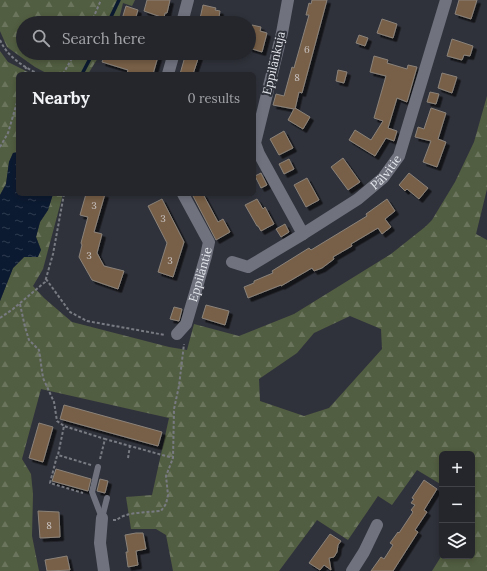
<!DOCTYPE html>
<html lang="en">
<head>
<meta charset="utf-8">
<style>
  :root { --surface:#24262c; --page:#2c2e34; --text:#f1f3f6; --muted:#a3a5a9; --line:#414348 }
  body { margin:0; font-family:Lora,serif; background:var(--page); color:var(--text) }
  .controls { position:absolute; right:12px; bottom:12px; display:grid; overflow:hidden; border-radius:6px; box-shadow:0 2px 6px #0003 }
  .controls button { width:36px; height:36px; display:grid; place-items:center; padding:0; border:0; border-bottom:1px solid var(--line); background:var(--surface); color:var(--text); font:20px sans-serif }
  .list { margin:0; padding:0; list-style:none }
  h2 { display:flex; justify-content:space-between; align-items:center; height:52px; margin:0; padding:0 16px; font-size:17px }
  h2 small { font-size:13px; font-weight:400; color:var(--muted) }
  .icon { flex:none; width:22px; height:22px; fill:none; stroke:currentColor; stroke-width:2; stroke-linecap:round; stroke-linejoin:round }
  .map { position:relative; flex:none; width:487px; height:571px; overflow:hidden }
  .search { position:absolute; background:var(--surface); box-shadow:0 2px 6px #0003; left:16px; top:16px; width:240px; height:44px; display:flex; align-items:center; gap:10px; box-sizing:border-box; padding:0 14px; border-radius:22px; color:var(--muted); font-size:15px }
  .panel { position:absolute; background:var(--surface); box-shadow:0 2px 6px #0003; left:16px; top:72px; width:240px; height:124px; border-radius:6px }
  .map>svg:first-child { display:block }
  .forest { fill:url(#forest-firs); fill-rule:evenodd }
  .water { fill:url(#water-ripples) }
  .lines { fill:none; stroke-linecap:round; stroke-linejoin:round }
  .stream { stroke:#0c1a31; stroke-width:3.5 }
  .building { fill:#785f47; stroke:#8b837a; filter:url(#shadow) }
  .path { stroke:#797b83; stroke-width:2; stroke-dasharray:3 2; stroke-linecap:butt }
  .service { stroke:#70737e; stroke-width:6 }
  .minor { stroke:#70737e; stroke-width:12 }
  .labels { text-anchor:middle; stroke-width:4; stroke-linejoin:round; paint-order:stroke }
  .number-label { font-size:10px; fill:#cac5c4 }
  .street-label { font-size:12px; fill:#e5e7ed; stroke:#30323b }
</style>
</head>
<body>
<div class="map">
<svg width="487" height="571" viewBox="0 0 487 571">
  <defs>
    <pattern id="forest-firs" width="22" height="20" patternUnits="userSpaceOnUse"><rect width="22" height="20" fill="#525e41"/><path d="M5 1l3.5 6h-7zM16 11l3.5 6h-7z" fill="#6b755d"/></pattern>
    <pattern id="water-ripples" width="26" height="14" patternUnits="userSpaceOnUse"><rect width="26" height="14" fill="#0c1a31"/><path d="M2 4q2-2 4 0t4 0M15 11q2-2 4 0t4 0" fill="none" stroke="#2f3b4f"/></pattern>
    <filter id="shadow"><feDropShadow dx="3.5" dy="3.5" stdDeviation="0" flood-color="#0009"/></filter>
  </defs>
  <rect width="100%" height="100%" fill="#30323b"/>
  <g class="forest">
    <polygon points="0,0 135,0 132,6 123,3 118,23 23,23 23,53 101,53 88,74 48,74 35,67 7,47 0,31"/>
    <polygon points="0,51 8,62 32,74 18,74 18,152 13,153 9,162 6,184 0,195"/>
    <path d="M487 96V189L476 234 487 240V571H432L442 555 472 556V454H442V485L417 470 392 505 378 496 348 540 317 520 279 571H173L166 535 156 529H131L126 497 152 495 169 418 41 389 22 459 31 474 33 494 32 536 39 571H0V301L13 268 24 257 41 250 36 237 40 222 48 210 53 194H63L43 269 33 286 44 298 72 322 169 347 187 350 194 324 239 336 294 314 391 254 425 227 432 220 455 182 474 142ZM350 316 381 329 382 349 329 408 304 416 260 401 259 379 297 353 314 333Z"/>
  </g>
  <polygon class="water" points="18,152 18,194 53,194 48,210 40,222 36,237 41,250 38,257 24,257 13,268 0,301 0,195 6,184 9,162 13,153"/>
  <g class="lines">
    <g class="stream">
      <polyline points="108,23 119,0"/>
      <polyline points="82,74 93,53"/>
    </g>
  </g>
  <g class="building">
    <polygon points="147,0 170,0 167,13 165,13 164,18 144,11"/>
    <polygon points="312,0 327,0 302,93 299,92 295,109 295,108 310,117 303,129 288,120 294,109 273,105 276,94 284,96 292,67 294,68 309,15 306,15 309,3 311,4"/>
    <polygon points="459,0 477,0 471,19 455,14"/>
    <polygon points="203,5 216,8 215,10 220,11 218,23 199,23"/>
    <polygon points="126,6 138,10 134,23 122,19"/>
    <polygon points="382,19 397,24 393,38 377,33"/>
    <polygon points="252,25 261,27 260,31 267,33 262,52 249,48 249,28 251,29"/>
    <polygon points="359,35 368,38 365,46 356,43"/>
    <polygon points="452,39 473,46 470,56 464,55 462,60 447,56"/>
    <polygon points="106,53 116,53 131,57 133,53 159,53 153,74 127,74 128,70 102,62"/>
    <polygon points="186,53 200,53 193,74 180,74"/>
    <polygon points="374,56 388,60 387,63 407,69 408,65 417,67 407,102 397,98 388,128 397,131 394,141 386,138 375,156 349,140 355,130 371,140 383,121 374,118 386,76 370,72"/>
    <polygon points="338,70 347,72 344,83 336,81"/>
    <polygon points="442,73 457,77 452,93 438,88"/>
    <polygon points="430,92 439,94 436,104 427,102"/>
    <polygon points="431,108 446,113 438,139 446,142 437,167 423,162 431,141 415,137 418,127 424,129"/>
    <polygon points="284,131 293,148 279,155 270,139"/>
    <polygon points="343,158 360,182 348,190 331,167"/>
    <polygon points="289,159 294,169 284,174 279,164"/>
    <polygon points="261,173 267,185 261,188 255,176"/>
    <polygon points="409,173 428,188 419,199 407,189 405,191 399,185"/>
    <polygon points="307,178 319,200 306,207 294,185"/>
    <polygon points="86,194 105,194 94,232 102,234 97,253 104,266 124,271 118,289 92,280 79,257 82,245 81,243 88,217 80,215"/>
    <polygon points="192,194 203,194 218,222 223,219 230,232 216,240"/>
    <polygon points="162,199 184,242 173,277 158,272 167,243 148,206"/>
    <polygon points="257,199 263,209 265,207 274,224 261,231 258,226 257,226 245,205"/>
    <polygon points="387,199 395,211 385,219 391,227 382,234 378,228 351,244 352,246 333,257 334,259 322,268 314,271 312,268 281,286 281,285 248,298 244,287 254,283 254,281 273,273 272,271 309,248 311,250 367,216 366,214"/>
    <polygon points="285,224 289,232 281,237 276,229"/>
    <polygon points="206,305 229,311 225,325 202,318"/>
    <polygon points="174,307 182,309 179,321 170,319"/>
    <polygon points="64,405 162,432 158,446 60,419"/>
    <polygon points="39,423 53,427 43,462 29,458"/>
    <polygon points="56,469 91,479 88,491 52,481"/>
    <polygon points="100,479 108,481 105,493 97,491"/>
    <polygon points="424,480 437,489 424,510 427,512 415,530 418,532 393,571 371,571 381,557 384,559 393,545 390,543 398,532 399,533 413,512 411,510 415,505 411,503 414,499 412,498"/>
    <polygon points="38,511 59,512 60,537 40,538"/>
    <polygon points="136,533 143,533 146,549 136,551 138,565 128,567 126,552 128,552 125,535"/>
    <polygon points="330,534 341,541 338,545 337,552 334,557 329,558 331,570 324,565 320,570 309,563"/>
    <polygon points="67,556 70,570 47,571 45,560"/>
  </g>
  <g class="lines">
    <g class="path">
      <polyline points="91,23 101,0"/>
      <path d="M0 40C7 56 23 67 39 74"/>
      <polyline points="25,74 26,67"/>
      <polyline points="63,74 75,53"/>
      <polyline points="0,147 8,133 18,99"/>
      <polyline points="46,279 70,312 87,321 165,335"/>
      <polyline points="20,304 25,327 29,340 39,350 43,378 54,402 57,421 64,426"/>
      <polyline points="0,318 13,309 45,282 53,254 64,194"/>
      <polyline points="57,456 50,483 83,493"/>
      <polyline points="128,458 130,446"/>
      <polyline points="100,459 105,439 173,458"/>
      <polyline points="91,465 58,455 64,426 105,439"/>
      <path d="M113 520H117C124 512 150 512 161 511L166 504 168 495 166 476 173 458 174 409 179 386 184 344"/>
    </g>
    <g class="service">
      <polyline points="98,467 92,492 102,518"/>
      <polyline points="102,518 107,498"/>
    </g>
    <g class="minor">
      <polyline points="288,0 282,33 255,143 259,154 303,234"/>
      <polyline points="182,23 188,0"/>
      <polyline points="168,74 174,53"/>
      <path id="s1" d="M232 262 248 267 303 234 358 199 383 178 399 156 446 0"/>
      <path id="s2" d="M177 334 186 324 206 256 209 242 183 194"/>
      <polyline points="102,518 100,543 104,571"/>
      <polyline points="352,571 364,552 377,525"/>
    </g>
  </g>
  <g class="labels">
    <g class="number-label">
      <text x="307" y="53">6</text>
      <text x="297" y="81">8</text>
      <text x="94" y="209">3</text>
      <text x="163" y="222">3</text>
      <text x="89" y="259">3</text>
      <text x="170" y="264">3</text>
      <text x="49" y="529">8</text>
    </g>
    <g class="street-label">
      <text transform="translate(274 63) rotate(-77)" y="4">Eppilänkuja</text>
      <text dy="4" stroke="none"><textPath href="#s1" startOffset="185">Pälvitie</textPath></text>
      <text dy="4" stroke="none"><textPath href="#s2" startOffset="65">Eppiläntie</textPath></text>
    </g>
  </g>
</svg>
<div class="controls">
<button>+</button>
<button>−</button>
<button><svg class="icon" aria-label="layers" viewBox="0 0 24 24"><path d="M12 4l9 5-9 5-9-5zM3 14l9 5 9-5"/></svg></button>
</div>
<div class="search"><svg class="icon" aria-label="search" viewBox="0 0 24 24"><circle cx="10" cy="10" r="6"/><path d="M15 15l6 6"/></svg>Search here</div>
<section class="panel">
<h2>Nearby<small>0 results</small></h2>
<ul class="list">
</ul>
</section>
</div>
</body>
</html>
